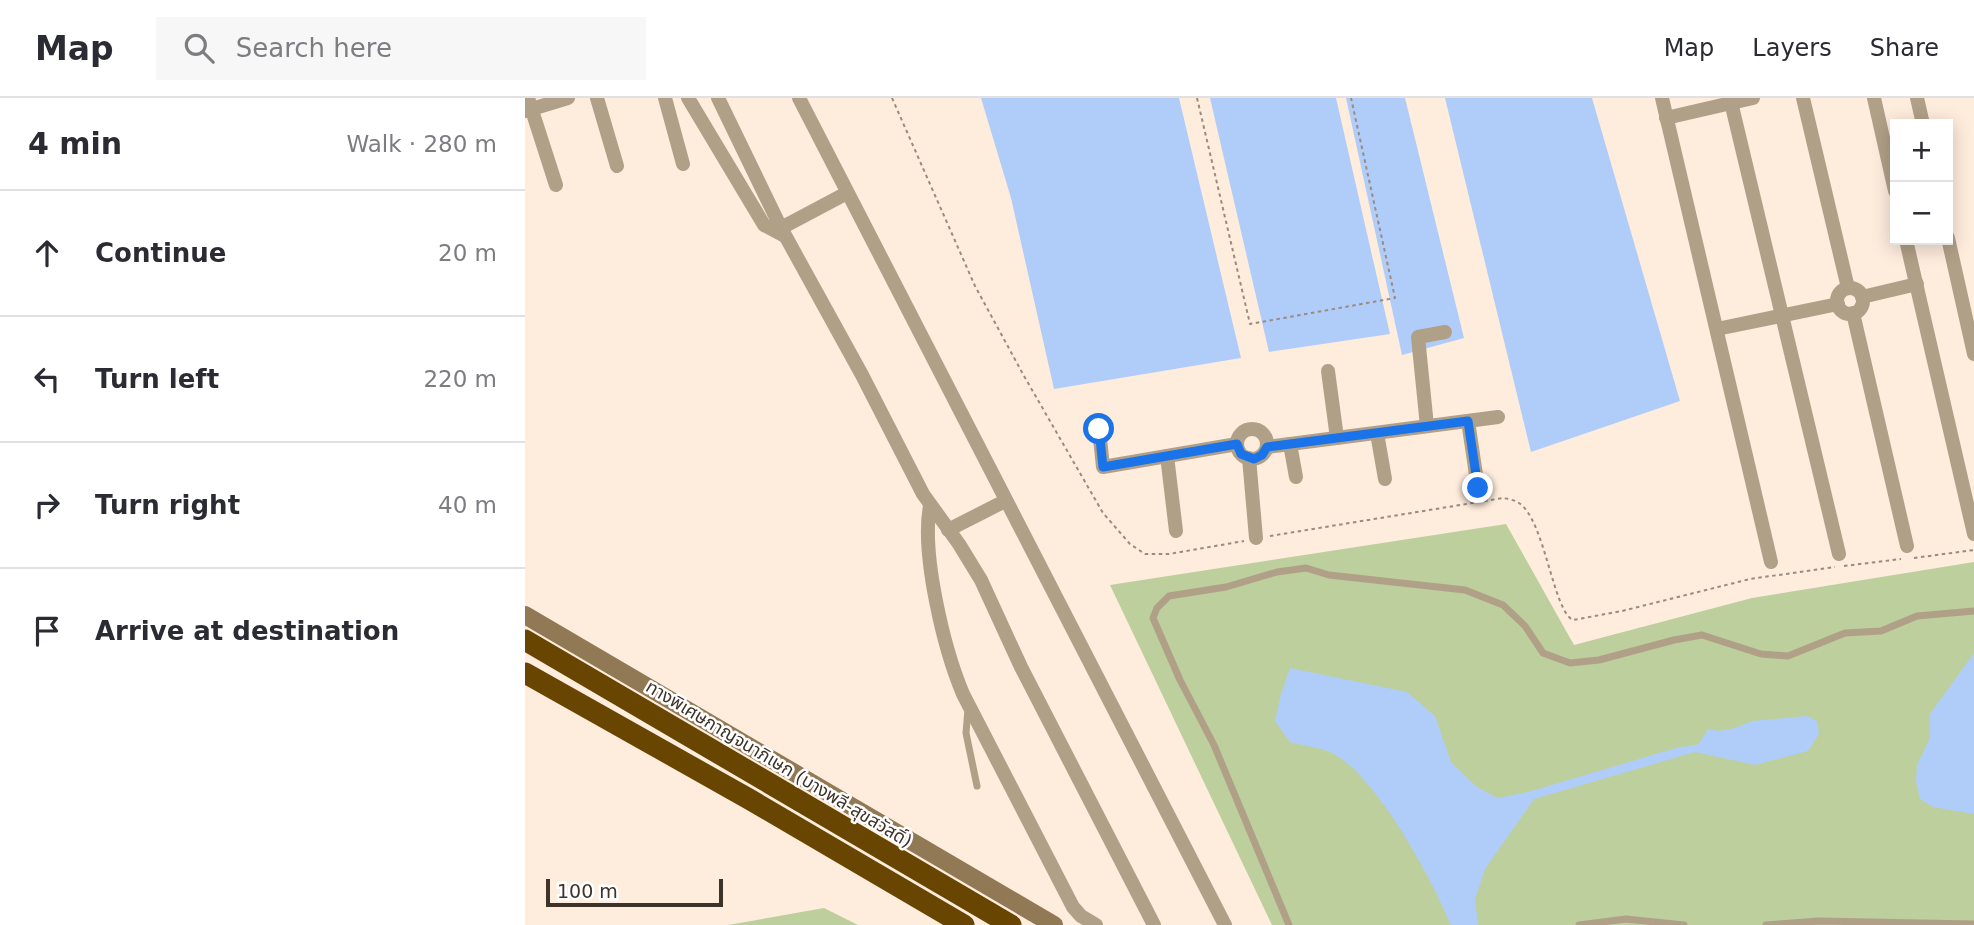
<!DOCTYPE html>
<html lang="en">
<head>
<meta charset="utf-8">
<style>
  :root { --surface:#fff; --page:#f7f7f7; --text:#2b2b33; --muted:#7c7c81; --line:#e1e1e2 }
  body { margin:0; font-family:"DejaVu Sans","Noto Sans Thai",sans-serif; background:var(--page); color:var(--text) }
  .controls { position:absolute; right:21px; top:21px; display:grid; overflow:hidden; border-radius:0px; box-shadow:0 4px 18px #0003 }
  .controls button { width:63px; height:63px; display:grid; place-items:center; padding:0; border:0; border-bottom:2px solid var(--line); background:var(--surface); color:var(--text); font:35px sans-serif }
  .scale { position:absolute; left:21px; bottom:18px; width:177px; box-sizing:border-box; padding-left:7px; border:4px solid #3e3329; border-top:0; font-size:19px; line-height:24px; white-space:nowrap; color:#3e3329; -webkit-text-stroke:5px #fff; paint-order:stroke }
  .stop { position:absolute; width:21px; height:21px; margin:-16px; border:5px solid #1a73e8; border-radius:50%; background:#fff }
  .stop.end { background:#1a73e8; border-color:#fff; box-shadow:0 2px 7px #0008 }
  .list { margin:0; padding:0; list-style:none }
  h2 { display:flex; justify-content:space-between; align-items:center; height:91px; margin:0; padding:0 28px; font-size:30px }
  h2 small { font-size:23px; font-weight:400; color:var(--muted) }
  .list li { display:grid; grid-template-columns:46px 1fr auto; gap:21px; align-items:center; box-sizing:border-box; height:126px; padding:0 28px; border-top:2px solid var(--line) }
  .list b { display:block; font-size:26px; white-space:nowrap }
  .list em { font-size:23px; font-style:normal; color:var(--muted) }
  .icon { flex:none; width:38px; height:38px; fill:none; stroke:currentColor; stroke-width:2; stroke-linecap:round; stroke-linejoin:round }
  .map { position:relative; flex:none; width:1449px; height:827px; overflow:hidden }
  header { display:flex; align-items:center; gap:42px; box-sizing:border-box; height:98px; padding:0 35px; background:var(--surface); border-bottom:2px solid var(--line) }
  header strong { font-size:33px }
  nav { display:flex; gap:38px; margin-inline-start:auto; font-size:24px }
  .search { width:490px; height:63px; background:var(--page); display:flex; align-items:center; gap:18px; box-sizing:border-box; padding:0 24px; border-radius:0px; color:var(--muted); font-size:26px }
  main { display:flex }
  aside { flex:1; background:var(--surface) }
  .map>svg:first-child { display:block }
  .green { fill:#bccf9d }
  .water { fill:#b0cdfa }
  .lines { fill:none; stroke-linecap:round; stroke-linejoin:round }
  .path { stroke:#9a8b7f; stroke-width:2; stroke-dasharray:3.5 3.5; stroke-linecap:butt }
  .service { stroke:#b1a088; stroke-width:7 }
  .minor { stroke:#b1a088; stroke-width:14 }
  .secondary { stroke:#927955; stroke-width:18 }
  .motorway { stroke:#684601; stroke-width:21 }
  .route { stroke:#1a73e8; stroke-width:9 }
  .labels { text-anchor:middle; stroke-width:5; stroke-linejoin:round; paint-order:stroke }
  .street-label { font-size:18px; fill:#3e3329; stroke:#fff }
</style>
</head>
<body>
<header>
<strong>Map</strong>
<div class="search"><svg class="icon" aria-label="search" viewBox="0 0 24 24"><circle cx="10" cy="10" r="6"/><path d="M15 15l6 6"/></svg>Search here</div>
<nav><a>Map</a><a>Layers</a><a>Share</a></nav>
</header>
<main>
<aside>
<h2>4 min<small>Walk · 280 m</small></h2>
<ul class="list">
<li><svg class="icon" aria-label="ahead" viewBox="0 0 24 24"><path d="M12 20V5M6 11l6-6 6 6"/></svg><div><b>Continue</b></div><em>20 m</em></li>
<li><svg class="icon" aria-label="left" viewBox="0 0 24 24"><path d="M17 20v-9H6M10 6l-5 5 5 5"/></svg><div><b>Turn left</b></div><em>220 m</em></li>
<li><svg class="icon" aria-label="right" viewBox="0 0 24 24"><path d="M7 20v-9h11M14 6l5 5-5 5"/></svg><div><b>Turn right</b></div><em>40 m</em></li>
<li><svg class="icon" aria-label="arrive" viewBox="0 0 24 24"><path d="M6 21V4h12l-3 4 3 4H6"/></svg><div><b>Arrive at destination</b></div></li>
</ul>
</aside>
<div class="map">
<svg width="1449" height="827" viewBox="0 0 1449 827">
  <rect width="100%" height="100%" fill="#feecdd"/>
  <g class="green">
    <polygon points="981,426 1049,547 1227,500 1449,464 1449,827 747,827 585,487"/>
    <polygon points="299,810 333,827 203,827"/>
  </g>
  <g class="water">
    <polygon points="456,0 654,0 716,260 529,291 486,100"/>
    <polygon points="685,0 811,0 865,236 744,254"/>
    <polygon points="821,0 880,0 939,240 877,257"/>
    <polygon points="920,0 1067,0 1155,303 1006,354"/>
    <polygon points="1449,555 1449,716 1408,709 1395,701 1391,683 1392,667 1405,640 1405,616"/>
    <path d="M765 570 882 594 910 618 926 664 952 689 972 700 1003 694 1151 650 1174 646 1183 631 1195 633 1210 630 1227 623 1282 618 1292 623 1294 636 1283 653 1230 667 1170 654 1009 701 960 771 950 801 953 827H926C907 781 851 677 807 655 795 649 778 648 765 644L750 623 756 596Z"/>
  </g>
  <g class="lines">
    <g class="path">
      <polyline points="367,0 450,188 499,278 578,415 605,446 620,456 644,456 719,443"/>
      <polyline points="672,0 725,226 870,200 826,0"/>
      <path d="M745 438 978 400C983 401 990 402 994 405 1020 422 1028 513 1048 522L1097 513 1225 481 1310 469"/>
      <polyline points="1389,460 1449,452"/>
      <polyline points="1319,468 1376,461"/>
    </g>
    <g class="service">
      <polyline points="443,611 441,635 452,688"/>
      <polyline points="764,827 689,647 655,582 628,520 632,510 644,498 701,489 752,474 781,470 804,477 940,492 978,507 1000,528 1018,555 1045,565 1074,562 1149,542 1177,537 1236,556 1263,558 1320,535 1356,533 1392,518 1449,513"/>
      <polyline points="1054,827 1101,821 1159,827"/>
      <polyline points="1241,827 1294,823 1449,826"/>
    </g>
    <g class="minor">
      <polyline points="3,0 31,87"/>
      <polyline points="72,0 92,68"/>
      <polyline points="140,0 158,66"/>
      <polyline points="163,0 239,127 260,138"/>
      <polyline points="193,0 256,130 337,277 398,396 434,446 456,482 496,569 629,827"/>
      <polyline points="274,0 700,827"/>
      <polyline points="1137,0 1246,464"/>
      <polyline points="1205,0 1314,456"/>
      <polyline points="1278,0 1323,190"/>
      <polyline points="1349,0 1370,93"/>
      <polyline points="1392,0 1398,26"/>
      <polyline points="0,13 43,0"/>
      <polyline points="1141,20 1228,0"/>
      <polyline points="256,130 322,95"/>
      <polyline points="1423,140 1449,256"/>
      <polyline points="1381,142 1449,436"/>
      <circle cx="1325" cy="203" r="13"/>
      <polyline points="1337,199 1392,186"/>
      <polyline points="1328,215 1382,448"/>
      <polyline points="1192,231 1313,206"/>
      <polyline points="803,273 812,340"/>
      <polyline points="943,323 953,390"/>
      <polyline points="902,328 893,239 920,234"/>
      <circle cx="727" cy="346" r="15"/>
      <polyline points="574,331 578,369 712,346"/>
      <polyline points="852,335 860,381"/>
      <polyline points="765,346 771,379"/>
      <polyline points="742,349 973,319"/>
      <polyline points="642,358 651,433"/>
      <polyline points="724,360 731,440"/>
      <path d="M405 408C396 456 419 551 438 596L548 809 556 818 571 827"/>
      <polyline points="423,432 480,403"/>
    </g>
    <polyline class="secondary" points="0,517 529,827"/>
    <g class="motorway">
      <polyline points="0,542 486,827"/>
      <polyline points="0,575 224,701 439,827"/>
    </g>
  </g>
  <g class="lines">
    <polyline class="route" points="574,331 578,369 712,346 716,356 729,361 737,357 742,349 943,323 953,390"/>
  </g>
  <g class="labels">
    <g class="street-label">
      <text transform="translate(254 666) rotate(31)" y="6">ทางพิเศษกาญจนาภิเษก (บางพลี-สุขสวัสดิ์)</text>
    </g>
  </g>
</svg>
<div class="controls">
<button>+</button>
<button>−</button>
</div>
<div class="scale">100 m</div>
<div class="stop" style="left:574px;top:331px"></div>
<div class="stop end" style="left:953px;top:390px"></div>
</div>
</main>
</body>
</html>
